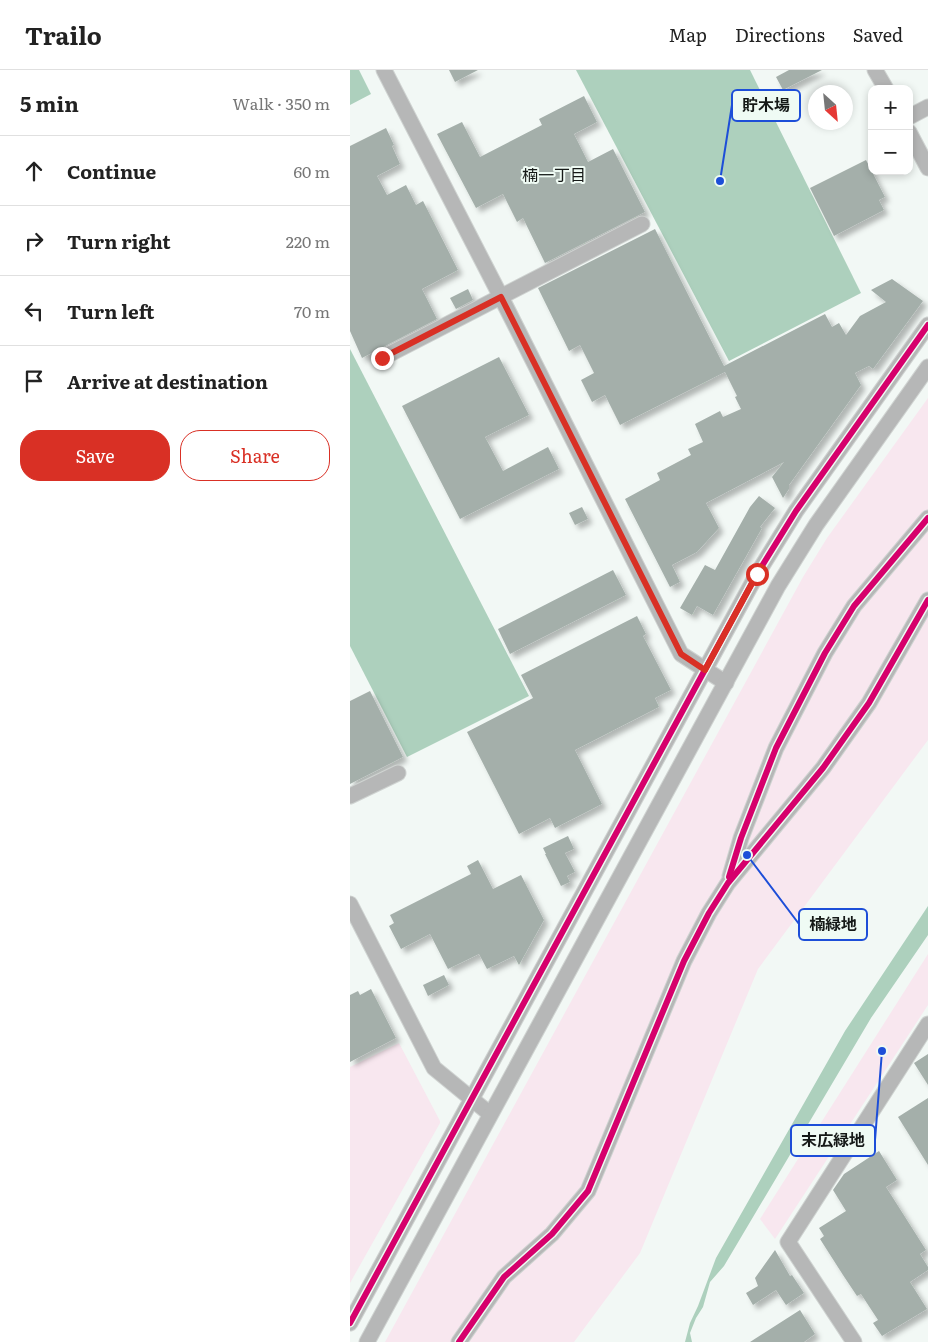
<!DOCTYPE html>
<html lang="en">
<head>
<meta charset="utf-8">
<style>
  :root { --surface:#fff; --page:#f6f6f6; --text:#222; --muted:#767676; --line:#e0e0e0; --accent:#d93025 }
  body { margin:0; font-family:Literata,"Noto Sans JP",serif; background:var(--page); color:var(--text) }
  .controls { position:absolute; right:15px; top:15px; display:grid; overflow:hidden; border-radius:10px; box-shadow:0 2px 8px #0003 }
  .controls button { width:45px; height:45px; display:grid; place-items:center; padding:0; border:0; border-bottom:1px solid var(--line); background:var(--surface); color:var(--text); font:25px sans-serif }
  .compass { position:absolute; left:458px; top:15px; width:45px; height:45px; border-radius:50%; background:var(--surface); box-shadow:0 2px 8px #0003; rotate:153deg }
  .stop { position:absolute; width:15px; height:15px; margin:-11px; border:4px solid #d93025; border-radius:50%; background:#fff }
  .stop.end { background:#d93025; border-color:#fff; box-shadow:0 1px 5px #0008 }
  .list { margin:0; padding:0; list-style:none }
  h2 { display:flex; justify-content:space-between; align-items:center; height:65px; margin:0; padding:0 20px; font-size:21px }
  h2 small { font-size:16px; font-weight:400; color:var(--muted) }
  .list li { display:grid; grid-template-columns:32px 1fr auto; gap:15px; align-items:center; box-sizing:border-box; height:70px; padding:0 20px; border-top:1px solid var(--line) }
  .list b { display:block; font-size:19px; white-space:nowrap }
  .list em { font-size:16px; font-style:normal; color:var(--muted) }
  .actions { display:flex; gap:10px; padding:15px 20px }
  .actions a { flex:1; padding:11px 0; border:1px solid var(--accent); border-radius:20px; text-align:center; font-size:18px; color:var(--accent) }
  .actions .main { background:var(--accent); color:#fff }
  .icon { flex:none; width:28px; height:28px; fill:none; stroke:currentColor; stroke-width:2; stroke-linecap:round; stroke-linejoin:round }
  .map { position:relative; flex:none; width:578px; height:1272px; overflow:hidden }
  header { display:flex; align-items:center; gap:30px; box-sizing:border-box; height:70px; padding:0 25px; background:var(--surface); border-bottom:1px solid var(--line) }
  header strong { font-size:24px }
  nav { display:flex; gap:28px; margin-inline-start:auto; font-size:18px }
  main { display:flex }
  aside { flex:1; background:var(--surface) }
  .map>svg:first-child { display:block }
  .green { fill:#f8e7ef }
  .water { fill:#add0bd }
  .building { fill:#a4afaa; filter:url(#shadow) }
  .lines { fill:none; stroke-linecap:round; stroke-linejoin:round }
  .minor-casing { stroke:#cfd3d1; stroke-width:17 }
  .minor { stroke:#b6b7b7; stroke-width:15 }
  .cycleway-casing { stroke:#effbf4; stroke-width:9 }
  .cycleway { stroke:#d6006c; stroke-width:6 }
  .route { stroke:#d93025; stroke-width:6 }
  .labels { text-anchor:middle; stroke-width:4; stroke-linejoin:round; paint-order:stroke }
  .neighbourhood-label { font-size:16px; fill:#151917; stroke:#effbf4 }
  .leader { fill:none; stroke:#1d4ed8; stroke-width:2 }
  .callout-dot { fill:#1d4ed8; stroke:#effbf4; stroke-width:2 }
  .callout { fill:#effbf4; stroke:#1d4ed8; stroke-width:2 }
  .callout-label { font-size:16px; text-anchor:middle; font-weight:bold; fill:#151917 }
</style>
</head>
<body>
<header>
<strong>Trailo</strong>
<nav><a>Map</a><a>Directions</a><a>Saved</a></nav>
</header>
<main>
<aside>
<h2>5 min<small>Walk · 350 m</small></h2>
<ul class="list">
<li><svg class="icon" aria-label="ahead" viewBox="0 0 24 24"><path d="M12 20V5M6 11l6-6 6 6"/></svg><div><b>Continue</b></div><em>60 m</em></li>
<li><svg class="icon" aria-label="right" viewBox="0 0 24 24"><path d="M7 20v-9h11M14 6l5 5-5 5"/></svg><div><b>Turn right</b></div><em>220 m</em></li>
<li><svg class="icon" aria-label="left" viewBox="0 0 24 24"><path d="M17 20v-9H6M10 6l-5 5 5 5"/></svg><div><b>Turn left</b></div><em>70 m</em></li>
<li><svg class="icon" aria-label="arrive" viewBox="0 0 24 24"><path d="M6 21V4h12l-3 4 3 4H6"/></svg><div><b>Arrive at destination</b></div></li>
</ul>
<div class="actions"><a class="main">Save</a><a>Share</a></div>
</aside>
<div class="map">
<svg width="578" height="1272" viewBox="0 0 578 1272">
  <defs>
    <filter id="shadow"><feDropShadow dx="4.5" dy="4.5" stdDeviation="2.5" flood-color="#0004"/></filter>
  </defs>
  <rect width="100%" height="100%" fill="#f2f8f5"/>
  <g class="green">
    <polygon points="578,328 578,670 408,899 290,1183 224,1272 35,1272 453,507 477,468"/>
    <polygon points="578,884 578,935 425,1169 410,1149"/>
    <polygon points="49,973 90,1051 90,1053 0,1213 0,997"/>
  </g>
  <g class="water">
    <polygon points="0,0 9,0 21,24 0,35"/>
    <polygon points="226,0 400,0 511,223 379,291"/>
    <polygon points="0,279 179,626 57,687 0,576"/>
    <polygon points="578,836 578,865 521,948 374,1196 360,1212 353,1237 346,1248 340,1263 342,1272 335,1272 340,1253 348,1236 366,1188 495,961"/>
  </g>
  <g class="building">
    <polygon points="99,0 128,0 105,12"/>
    <polygon points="439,0 472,0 433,20 426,7"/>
    <polygon points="234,26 247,52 224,64 238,92 263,79 295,142 195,193 173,148 167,152 153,124 126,138 87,64 112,52 130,87 192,55 189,49"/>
    <polygon points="36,58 44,75 42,76 50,94 27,106 37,125 56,115 66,135 73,131 108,200 72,219 87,249 12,288 0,261 0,76"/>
    <polygon points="516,90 535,127 529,130 534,140 484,166 460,118"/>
    <polygon points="305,159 374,296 475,244 482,257 489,253 496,265 510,246 536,232 521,220 542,209 573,231 523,299 519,296 505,303 511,315 439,415 439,419 433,428 422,407 434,392 356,433 369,458 347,482 322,495 330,512 320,517 275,429 310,410 307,403 341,385 338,379 353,372 345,354 370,341 373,347 391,339 385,327 387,326 375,302 270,355 255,325 242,332 231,310 244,303 230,275 219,281 188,218"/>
    <polygon points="118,219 123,230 106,239 100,228"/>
    <polygon points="149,287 179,345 135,367 153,401 198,377 209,399 110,449 52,336"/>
    <polygon points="409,426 425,438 410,457 412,458 363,545 347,536 342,545 330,538 355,495 365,500 400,437"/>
    <polygon points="232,437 238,449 225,455 219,443"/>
    <polygon points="263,500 276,525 160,584 148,559"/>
    <polygon points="287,546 296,564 293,566 321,620 305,628 309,637 225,680 252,734 205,758 200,748 169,764 117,662 183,628 171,605"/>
    <polygon points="20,621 53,687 0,714 0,631"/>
    <polygon points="218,766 224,779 215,783 225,802 217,806 220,812 211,816 195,784 196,784 193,778"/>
    <polygon points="128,790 143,819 171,805 194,850 169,895 164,886 137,899 129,884 98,899 80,864 51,879 39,856 44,853 40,845 121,804 117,796"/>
    <polygon points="94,905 99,915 78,926 73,915"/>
    <polygon points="21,919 46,968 0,992 0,925 8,921 10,925"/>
    <polygon points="578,984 578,1015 564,993"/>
    <polygon points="578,1028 578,1095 548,1047"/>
    <polygon points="529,1081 547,1110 536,1117 576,1180 570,1184 578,1197 578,1200 560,1212 577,1239 532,1266 523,1253 528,1250 511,1224 507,1226 493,1205 470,1169 474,1166 469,1158 496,1141 483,1120 494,1104"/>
    <polygon points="425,1180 440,1206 442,1205 454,1223 436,1235 426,1220 403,1235 396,1223 408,1216 405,1208"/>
    <polygon points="450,1240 465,1264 454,1272 400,1272"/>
  </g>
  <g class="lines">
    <defs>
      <g id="minor">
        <polyline points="34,0 151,227 331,584 376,613"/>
        <polyline points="525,0 536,19"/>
        <polyline points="559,47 578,37"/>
        <polyline points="559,62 578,98"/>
        <polyline points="32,288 292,154"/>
        <polyline points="0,726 48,703"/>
        <polyline points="380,806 391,768 426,678 475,583 504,536 578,448"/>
        <polyline points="0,834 84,998 140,1044"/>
        <polyline points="0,1253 407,504 446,441 578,255"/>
        <polyline points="17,1272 428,516 466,455 578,297"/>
        <polyline points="109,1272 154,1207 202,1164 238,1121 334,891 359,843 378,813 473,698 519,633 578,530"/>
        <polyline points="504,1272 438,1172 578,954"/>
      </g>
    </defs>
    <use href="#minor" class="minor-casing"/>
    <use href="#minor" class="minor"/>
    <defs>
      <g id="cycleway">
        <polyline points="379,807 391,768 426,678 475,583 504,536 578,448"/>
        <polyline points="0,1253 407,504 446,441 578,255"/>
        <polyline points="109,1272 154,1207 202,1164 238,1121 334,891 359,843 378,813 473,698 519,633 578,530"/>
      </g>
    </defs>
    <use href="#cycleway" class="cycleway-casing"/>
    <use href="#cycleway" class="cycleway"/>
  </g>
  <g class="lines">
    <polyline class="route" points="32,288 151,227 331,584 355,600 407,504"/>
  </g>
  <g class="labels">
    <g class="neighbourhood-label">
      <text x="204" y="111">楠一丁目</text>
    </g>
  </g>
  <path class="leader" d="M370 111L382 35M397 785L449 854M532 981L525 1070"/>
  <g class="callout-dot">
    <circle cx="370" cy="111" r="5"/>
    <circle cx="397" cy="785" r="5"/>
    <circle cx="532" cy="981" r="5"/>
  </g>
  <g class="callout">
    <rect x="382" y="20" width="68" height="31" rx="5"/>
    <rect x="449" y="839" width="68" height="31" rx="5"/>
    <rect x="441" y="1055" width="84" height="31" rx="5"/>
  </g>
  <g class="callout-label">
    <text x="416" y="41">貯木場</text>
    <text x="483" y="860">楠緑地</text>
    <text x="483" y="1076">末広緑地</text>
  </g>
</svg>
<div class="controls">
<button>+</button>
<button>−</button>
</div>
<svg class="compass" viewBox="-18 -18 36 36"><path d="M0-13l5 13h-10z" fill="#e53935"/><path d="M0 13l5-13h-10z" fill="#767676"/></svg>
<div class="stop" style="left:407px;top:504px"></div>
<div class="stop end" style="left:32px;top:288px"></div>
</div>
</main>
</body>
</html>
